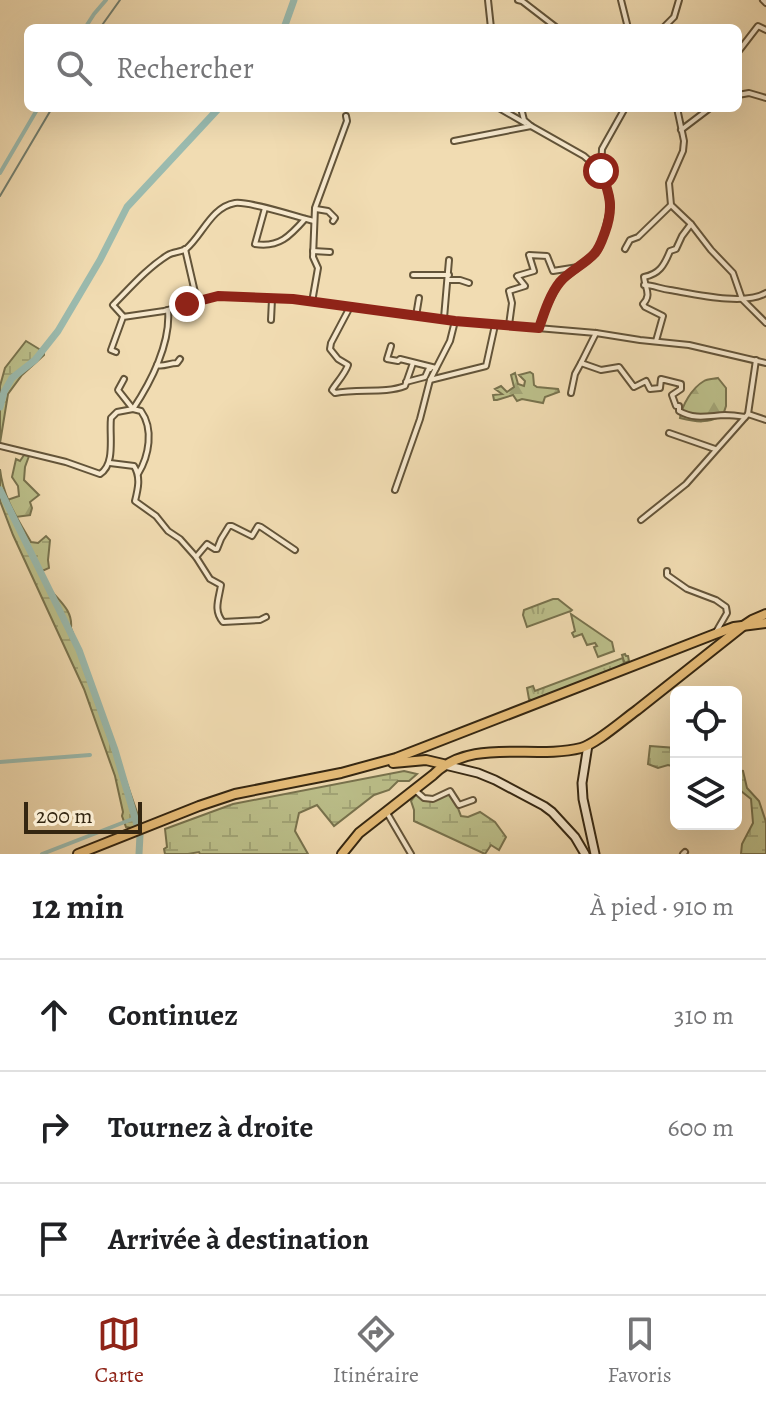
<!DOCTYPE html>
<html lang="fr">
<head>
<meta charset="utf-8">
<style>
  :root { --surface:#fff; --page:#f6f6f6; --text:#202124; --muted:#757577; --line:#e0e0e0; --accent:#8f2418 }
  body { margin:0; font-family:Alegreya,serif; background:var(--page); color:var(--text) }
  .controls { position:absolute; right:24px; bottom:24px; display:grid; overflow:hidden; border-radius:12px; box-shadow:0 8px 32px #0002 }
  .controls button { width:72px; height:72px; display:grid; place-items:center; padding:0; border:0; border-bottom:2px solid var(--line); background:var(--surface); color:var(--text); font:40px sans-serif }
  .scale { position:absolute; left:24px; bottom:20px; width:118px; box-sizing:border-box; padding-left:8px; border:4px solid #342611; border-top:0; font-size:22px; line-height:28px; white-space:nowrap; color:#342611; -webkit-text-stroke:6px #f6e8cd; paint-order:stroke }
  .stop { position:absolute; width:24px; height:24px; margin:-18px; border:6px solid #8f2418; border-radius:50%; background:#fff }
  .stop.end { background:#8f2418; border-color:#fff; box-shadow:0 2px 8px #0008 }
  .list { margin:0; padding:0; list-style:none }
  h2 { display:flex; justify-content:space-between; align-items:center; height:104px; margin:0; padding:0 32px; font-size:34px }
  h2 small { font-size:26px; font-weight:400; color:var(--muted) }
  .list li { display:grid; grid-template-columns:52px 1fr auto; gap:24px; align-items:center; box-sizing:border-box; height:112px; padding:0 32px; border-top:2px solid var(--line) }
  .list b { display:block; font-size:30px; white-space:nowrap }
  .list em { font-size:26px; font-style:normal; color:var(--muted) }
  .icon { flex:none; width:44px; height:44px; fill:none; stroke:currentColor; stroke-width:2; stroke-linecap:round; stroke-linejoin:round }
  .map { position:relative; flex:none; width:766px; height:854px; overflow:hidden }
  .search { position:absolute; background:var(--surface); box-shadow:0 8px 32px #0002; left:24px; right:24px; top:24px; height:88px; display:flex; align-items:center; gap:20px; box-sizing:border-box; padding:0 28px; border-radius:12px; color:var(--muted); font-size:30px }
  .sheet { height:440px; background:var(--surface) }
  nav { display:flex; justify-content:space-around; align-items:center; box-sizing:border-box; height:112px; border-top:2px solid var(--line); background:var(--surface); font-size:22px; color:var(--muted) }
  nav a { display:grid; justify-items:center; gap:4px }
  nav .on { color:var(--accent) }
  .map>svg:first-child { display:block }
  .grass { fill:url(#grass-tufts); stroke:#78734e; stroke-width:2 }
  .forest { fill:url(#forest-firs); stroke:#78734e; stroke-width:2 }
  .wetland { fill:url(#wetland-marsh); stroke:#78734e; stroke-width:2 }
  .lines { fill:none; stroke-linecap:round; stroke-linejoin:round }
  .stream { stroke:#727f70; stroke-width:2 }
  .canal { stroke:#9bbbaf; stroke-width:4 }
  .river { stroke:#9bbbaf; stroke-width:7 }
  .street-casing { stroke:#635439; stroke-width:8 }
  .secondary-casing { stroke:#342611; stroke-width:11 }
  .primary-casing { stroke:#342611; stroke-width:12 }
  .street { stroke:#f6e8cd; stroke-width:4 }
  .secondary { stroke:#f6e8cd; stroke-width:7 }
  .primary { stroke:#e8be79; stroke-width:8 }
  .route { stroke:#8f2418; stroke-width:10 }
</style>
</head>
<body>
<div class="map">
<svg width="766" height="854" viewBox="0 0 766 854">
  <defs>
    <pattern id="grass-tufts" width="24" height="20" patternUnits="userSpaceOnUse" patternTransform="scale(2)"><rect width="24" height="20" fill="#bcc08b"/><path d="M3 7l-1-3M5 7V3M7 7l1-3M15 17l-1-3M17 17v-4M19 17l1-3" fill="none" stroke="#a2a577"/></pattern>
    <pattern id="forest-firs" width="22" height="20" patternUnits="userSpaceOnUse" patternTransform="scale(2)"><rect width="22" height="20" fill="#bcc08b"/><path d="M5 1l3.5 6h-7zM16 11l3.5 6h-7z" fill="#a2a577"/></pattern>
    <pattern id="wetland-marsh" width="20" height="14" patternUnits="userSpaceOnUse" patternTransform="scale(2)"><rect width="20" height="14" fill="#bcc08b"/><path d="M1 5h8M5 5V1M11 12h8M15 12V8" fill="none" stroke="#a2a577"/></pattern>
  </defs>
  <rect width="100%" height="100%" fill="#f1dcb2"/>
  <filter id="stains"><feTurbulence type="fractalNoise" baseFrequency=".0025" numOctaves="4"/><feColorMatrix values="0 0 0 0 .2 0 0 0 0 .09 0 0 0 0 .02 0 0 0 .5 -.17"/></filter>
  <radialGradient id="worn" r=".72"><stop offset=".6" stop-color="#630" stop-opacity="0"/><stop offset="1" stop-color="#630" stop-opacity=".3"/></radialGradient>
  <g class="grass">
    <polygon points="553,599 558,599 572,610 571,611 527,627 523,615 524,610"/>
    <polygon points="571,614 612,642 614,651 598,657 594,647 597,646 595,643 587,645 582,634 574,637 572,633 575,631"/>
    <polygon points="625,654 626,656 628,656 629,661 625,663 623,659 624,663 607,674 533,701 529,699 527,688 533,686 535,691 623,658 622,655"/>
  </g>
  <g class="forest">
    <polygon points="530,372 533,374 534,385 537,387 558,389 559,392 545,397 543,403 522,399 517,401 513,395 497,400 494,400 493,395 502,394 495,389 501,386 507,392 514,387 511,375 515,373 518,384 524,386 525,381 519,375"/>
    <path d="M718 378 726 388V406L723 415C708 424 696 422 680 418 682 405 692 388 704 381 707 379 714 379 718 378Z"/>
    <polygon points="24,455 29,456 25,467 24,480 39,495 30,502 32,508 30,515 16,517 7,500 19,496 18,486 12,477 16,459 20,461"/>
  </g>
  <g class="wetland">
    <polygon points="26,341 44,352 44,355 22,375 8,394 0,443 0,386 5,368"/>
    <path d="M0 469C3 497 17 518 31 542L38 543 46 536 50 540 48 560 49 568 42 571C44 577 46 584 50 589 59 601 73 610 71 628L93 685 141 824 132 828 126 827 122 816 123 812 115 776 84 689 13 535 0 501Z"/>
    <polygon points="650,746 676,748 676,767 668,765 658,768 648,764"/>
    <polygon points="736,770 743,771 747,788 759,801 766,822 766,854 741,854 742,844 753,823 751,799 736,787"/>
    <polygon points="404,771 417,774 409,781 398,781 389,790 374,795 334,826 317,805 299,813 295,831 308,854 200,854 199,852 188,854 165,854 164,849 167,847 165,829 233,804"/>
    <polygon points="418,792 425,800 433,799 449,792 456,803 461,816 468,817 480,812 495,822 506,837 499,850 491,845 485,854 414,821 414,810 411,801"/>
  </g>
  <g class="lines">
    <g class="stream">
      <polyline points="100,28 120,0"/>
      <polyline points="0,196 52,108"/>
    </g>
    <g class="canal">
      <polyline points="85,28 94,14 106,0"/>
      <polyline points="0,173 38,108"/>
      <polyline points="0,762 90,755"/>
      <polyline points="42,854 135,818"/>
    </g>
    <g class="river">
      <polyline points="284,28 294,0"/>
      <polyline points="0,407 4,392 12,378 35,360 58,331 100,260 127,207 219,108"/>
      <polyline points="0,490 79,650 115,750 140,835 139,854"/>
    </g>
    <defs>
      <g id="street">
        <polyline points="488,0 491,28"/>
        <polyline points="518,0 522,1 557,28"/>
        <polyline points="621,0 628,28"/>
        <polyline points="763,0 766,3"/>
        <polyline points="663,28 674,17 679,0"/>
        <polyline points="738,52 758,26 766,30"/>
        <polyline points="738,95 749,93 766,98"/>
        <polyline points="499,108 525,123"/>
        <polyline points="521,108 524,120 531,126 584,156 601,171"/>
        <polyline points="677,108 684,141 683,151 669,183 671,205 691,224 711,250 733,273 742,299 766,323"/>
        <polyline points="681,130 710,108"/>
        <polyline points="454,141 531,126"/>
        <path d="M265 208 255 244C279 248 290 236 305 219"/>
        <polyline points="316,209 328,211 335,218 333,221"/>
        <polyline points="185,249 197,301"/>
        <polyline points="625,249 630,240 638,237 671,205"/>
        <polyline points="313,251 330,252"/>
        <polyline points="413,275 449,275"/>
        <polyline points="448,280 460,280 469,283"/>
        <path d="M644 285C654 285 660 289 670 290 694 294 745 306 766 293"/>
        <polyline points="312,302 318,268 313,257 315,208 347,121 346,116"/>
        <path d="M350 307 331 343 330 349 338 359 348 365C345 374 337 382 332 390L335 393C358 388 384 394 405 386L413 363"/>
        <path d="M123 316 113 305C130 288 147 268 168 255 173 252 181 252 186 249 202 236 211 207 235 203 249 201 297 217 314 221"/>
        <polyline points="416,316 419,298"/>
        <polyline points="444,318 449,260"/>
        <polyline points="271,320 272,299"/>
        <polyline points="509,325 512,303 509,291 525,286 517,276 534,271 529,255 547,256 553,271 578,267"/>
        <polyline points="539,328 546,308 559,282 593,256 599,248 604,235 611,206 609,195 601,171 602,149 625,108"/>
        <path d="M656 341 663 316 645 307 643 304C652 295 645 288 644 277 659 274 664 266 670 251L676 249 682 236 691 224"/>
        <polyline points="391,346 387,359 398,361 400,359 436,368"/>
        <polyline points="116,352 111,350 123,317 164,311 218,296 293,299 455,321 596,333 640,340 689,345 766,363"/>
        <polyline points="581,363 596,333"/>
        <path d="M157 365C164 367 169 363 177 363L180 359"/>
        <path d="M124 379 118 390 133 409 141 411C154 429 149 456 138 474"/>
        <polyline points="430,380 486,366 495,325"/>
        <polyline points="406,382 425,377 429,368 430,369"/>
        <path d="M571 393 575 374 581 363 601 370 619 367 634 387 646 381 650 389 660 388 661 379 681 384V389L672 395 676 406H679V411C695 420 707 416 725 415 732 415 739 416 745 417"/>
        <polyline points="748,414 766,420"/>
        <polyline points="669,433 715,449"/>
        <path d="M0 446 66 462 100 474C116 464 109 435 111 418L117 412 133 409C151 382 171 343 168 310"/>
        <path d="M110 463 134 466C141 477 138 489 135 501L156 516 168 531 180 539 196 557 210 579 221 585C219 599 213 610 223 622L260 620 266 617"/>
        <polyline points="395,490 420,419 430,380 450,341 455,321"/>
        <polyline points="641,520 686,484 748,414 756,360"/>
        <polyline points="196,557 207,544 215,549 217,549 221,539 229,526 232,526 252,536 258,526 261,527 295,550"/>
        <polyline points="667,571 667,575 687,589 716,600 726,607 727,613 716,632"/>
        <polyline points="416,791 424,798 433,799 450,791 459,805 473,800"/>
        <polyline points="387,813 411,854"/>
        <polyline points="683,854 685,852"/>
      </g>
      <g id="secondary">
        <polyline points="588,745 582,783 583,799 595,854"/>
        <polyline points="445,765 478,773 495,780 544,806 552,812 575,837 585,854"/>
      </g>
      <g id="primary">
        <polyline points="393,763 426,760 443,764"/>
        <polyline points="78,854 199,806 235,794 341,773 396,758 715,634 734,627 766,623"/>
        <path d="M342 854 359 833 433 775C471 737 533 760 581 748 596 744 623 720 637 710 672 682 708 654 743 626L752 620 766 614"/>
      </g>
    </defs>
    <use href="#street" class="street-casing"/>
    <use href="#secondary" class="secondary-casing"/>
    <use href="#primary" class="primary-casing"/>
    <use href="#street" class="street"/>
    <use href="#secondary" class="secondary"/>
    <use href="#primary" class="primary"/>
  </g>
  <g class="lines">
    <path class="route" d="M187 304 218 296 293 299 455 321 539 328C544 313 550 294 560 282 569 271 584 265 594 254 600 248 602 240 605 232 614 207 610 195 601 171"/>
  </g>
  <rect width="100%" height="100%" filter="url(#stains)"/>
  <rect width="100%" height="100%" fill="url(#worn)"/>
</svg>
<div class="controls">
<button><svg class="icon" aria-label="locate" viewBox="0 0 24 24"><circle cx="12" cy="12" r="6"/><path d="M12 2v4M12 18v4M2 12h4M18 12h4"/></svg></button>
<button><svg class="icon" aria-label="layers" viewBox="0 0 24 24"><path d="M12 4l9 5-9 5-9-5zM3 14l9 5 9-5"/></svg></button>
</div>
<div class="scale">200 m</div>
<div class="stop" style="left:601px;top:171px"></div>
<div class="stop end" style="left:187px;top:304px"></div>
<div class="search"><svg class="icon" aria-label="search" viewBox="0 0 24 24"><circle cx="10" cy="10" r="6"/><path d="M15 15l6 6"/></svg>Rechercher</div>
</div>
<section class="sheet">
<h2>12 min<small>À pied · 910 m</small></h2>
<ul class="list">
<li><svg class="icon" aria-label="ahead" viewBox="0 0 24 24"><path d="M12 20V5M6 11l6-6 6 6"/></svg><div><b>Continuez</b></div><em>310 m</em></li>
<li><svg class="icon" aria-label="right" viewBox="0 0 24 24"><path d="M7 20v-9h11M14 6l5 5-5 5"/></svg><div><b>Tournez à droite</b></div><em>600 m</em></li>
<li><svg class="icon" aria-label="arrive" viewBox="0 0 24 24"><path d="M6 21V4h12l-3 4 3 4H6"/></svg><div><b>Arrivée à destination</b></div></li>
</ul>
</section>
<nav>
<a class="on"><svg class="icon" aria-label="map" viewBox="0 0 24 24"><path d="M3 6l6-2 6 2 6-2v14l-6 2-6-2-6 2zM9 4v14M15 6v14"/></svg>Carte</a>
<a><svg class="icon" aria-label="directions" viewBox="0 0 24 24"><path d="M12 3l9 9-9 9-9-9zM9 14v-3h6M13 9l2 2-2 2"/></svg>Itinéraire</a>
<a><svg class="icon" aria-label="saved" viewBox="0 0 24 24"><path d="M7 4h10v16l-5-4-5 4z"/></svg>Favoris</a>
</nav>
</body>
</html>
